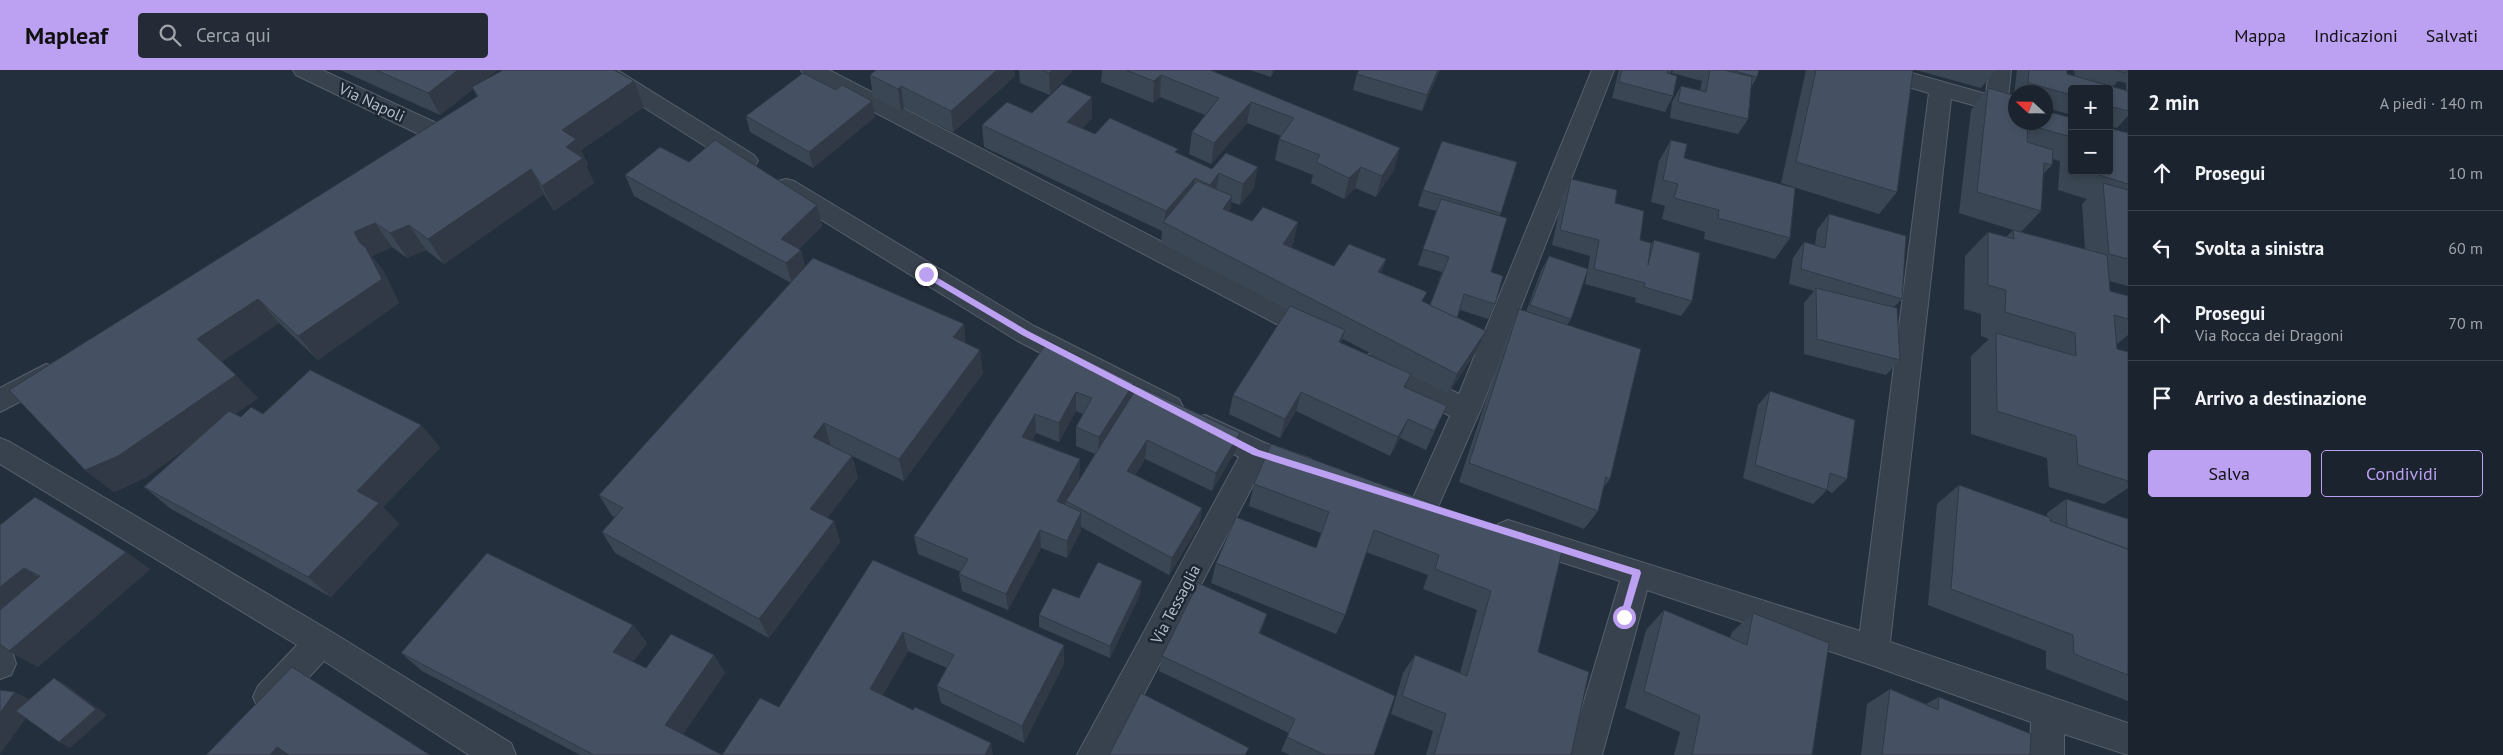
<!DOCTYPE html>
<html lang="it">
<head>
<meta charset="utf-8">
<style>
  :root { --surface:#1b232e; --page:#242b36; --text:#f1f3f6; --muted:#a0a4aa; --line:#39404a; --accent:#bca0f2 }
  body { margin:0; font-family:"PT Sans",sans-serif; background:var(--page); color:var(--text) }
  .controls { position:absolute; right:15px; top:15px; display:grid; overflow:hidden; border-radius:5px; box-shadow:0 2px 8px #0003 }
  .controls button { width:45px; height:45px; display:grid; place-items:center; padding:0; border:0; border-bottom:1px solid var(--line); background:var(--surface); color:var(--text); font:25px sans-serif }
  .compass { position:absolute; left:2008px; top:15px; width:45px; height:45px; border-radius:50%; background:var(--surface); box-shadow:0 2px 8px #0003; rotate:292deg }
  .stop { position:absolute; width:15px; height:15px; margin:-11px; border:4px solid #bca0f2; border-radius:50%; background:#fff }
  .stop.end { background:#bca0f2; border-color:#fff; box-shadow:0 1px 5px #0008 }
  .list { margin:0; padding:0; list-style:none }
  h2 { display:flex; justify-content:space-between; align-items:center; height:65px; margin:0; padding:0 20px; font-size:21px }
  h2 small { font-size:16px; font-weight:400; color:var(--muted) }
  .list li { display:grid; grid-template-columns:32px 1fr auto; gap:15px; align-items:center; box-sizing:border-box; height:75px; padding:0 20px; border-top:1px solid var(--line) }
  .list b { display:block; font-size:19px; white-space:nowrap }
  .list p { margin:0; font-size:16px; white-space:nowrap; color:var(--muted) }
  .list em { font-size:16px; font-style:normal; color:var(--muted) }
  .actions { display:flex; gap:10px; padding:15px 20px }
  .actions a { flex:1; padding:11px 0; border:1px solid var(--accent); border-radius:5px; text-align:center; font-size:18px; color:var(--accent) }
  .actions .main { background:var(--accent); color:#111 }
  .icon { flex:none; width:28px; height:28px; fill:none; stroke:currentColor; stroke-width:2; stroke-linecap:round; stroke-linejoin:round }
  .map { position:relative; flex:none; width:2128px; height:685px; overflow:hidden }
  header { display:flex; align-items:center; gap:30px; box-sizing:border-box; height:70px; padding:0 25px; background:var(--accent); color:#111 }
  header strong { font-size:24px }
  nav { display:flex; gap:28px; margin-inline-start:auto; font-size:18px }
  .search { width:350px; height:45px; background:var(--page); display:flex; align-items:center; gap:12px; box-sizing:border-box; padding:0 18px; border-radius:5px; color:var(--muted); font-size:19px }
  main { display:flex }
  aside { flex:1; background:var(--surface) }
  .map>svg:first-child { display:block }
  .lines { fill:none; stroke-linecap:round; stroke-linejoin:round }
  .minor-casing { stroke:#565f6c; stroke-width:2 }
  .minor { fill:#38414e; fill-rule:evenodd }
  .wall { fill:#3b4654; fill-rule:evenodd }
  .shaded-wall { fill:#303945 }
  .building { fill:#455162; stroke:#303945 }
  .route { fill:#bca0f2 }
  .labels { text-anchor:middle; stroke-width:5; stroke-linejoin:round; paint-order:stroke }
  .street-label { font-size:16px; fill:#b4bcc9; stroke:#1d2633 }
</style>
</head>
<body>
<header>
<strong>Mapleaf</strong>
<div class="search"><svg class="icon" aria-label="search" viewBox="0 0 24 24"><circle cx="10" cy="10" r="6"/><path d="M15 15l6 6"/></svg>Cerca qui</div>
<nav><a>Mappa</a><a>Indicazioni</a><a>Salvati</a></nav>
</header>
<main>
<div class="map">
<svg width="2128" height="685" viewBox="0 0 2128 685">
  <rect width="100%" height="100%" fill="#242f3e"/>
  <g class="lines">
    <defs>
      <g id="minor">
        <polygon points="293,0 322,0 447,58 450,64 447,70 439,72 431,70 296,5"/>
        <polygon points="590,0 617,0 754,85 758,91 754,97 746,99 738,97 593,5"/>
        <polygon points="801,0 829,0 1325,256 1329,263 1325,270 1316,273 1307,270 804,5"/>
        <polygon points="1592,0 1614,0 1480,341 1434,446 1424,450 1414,446 1409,437 1450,346 1365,300 1361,293 1365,286 1374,282 1459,324"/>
        <polygon points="1864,0 1901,0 1986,24 1989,0 2011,0 2008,30 2016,32 2016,47 1951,29 1890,572 2128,653 2128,685 2064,664 2064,685 2030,685 2031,652 1871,595 1647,520 1602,685 1568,685 1620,511 1498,472 1493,463 1498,454 1508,450 1860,561 1929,23 1867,5"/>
        <polygon points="786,109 794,111 1034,256 1179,329 1183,337 1179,345 1169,348 1159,345 1016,270 778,123 774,117 778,111"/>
        <polygon points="46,294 56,297 59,305 56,313 0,342 0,318"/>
        <polygon points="1205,345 1265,373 1311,389 1315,397 1311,405 1301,409 1263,396 1112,685 1077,685 1239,387 1195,364 1191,356 1195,348"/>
        <polygon points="0,368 10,372 332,562 511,673 516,685 469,685 324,591 280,638 269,642 258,638 253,627 258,616 297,575 0,394"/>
        <polygon points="0,573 11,577 16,594 11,605 0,609"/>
      </g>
    </defs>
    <use href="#minor" class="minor-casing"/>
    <use href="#minor" class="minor"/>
  </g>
  <g class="wall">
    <polygon points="340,0 497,0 484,10 644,37 581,80 588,95 586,96 594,113 554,141 544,124 444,194 426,180 407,188 392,177 372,186 384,202 399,233 318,290 279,253 221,292 258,328 235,344 241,347 263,344 421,355 440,378 383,437 399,454 331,527 171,439 144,417 191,375 145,408 114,422 85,400 9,320 477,27 473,19 440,45"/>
    <polygon points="1019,0 1073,0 1050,25 1020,13"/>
    <polygon points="1102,0 1210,0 1394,100 1376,127 1355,118 1344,129 1311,113 1313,105 1275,90 1279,69 1281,66 1247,53 1211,94 1189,84 1192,62 1205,45 1160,27 1153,33 1101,12"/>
    <polygon points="1250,0 1275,0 1271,7"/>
    <polygon points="1440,0 1422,41 1353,20 1357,4"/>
    <polygon points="1619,0 1672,0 1670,4 1673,26 1665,42 1612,28"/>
    <polygon points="1673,0 1759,0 1757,7 1750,19 1748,49 1738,64 1670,48 1672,32 1681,16 1700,20 1702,11 1672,3"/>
    <polygon points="1806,0 1913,0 1897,122 1879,144 1781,113"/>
    <polygon points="1916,0 1995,0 1994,2 1981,18"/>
    <path d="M2017 0H2067V4L2075 6 2074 0H2128V46L2117 58 2109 56V19H2072V45L2046 38V22H2016V52L2072 48V101H2109L2128 63V216L2109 211 2110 221 2128 226V265L2116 275 2128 418 2104 434 2049 417 2047 388 1971 364V286L1989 269 1981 266V244L1964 239 1965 186 1988 162 2006 167 2013 160 1959 143 1971 40 1988 18 2014 25ZM2118 11 2126 13V21L2113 17ZM2052 89 2060 91 2058 120 2087 129 2082 134 2085 179 2021 162 2041 141 2043 104 2052 95Z"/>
    <polygon points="870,5 1015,6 953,62 904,38 901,41 873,27"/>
    <polygon points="836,20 872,31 875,47 813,98 750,62 746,46"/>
    <path d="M1092 27V48L1082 58 1095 64 1178 84 1254 118 1240 135 1231 132 1230 142 1252 151 1298 152 1293 173 1291 177 1334 196 1386 189 1381 203 1424 232 1430 235 1442 202 1418 195 1436 141 1418 136 1423 120 1501 143 1499 146 1491 202 1495 234 1488 249 1460 240 1457 248 1486 261 1476 282 1448 324 1411 305 1406 318 1438 355 1426 380 1400 368 1390 386 1296 341 1280 368 1229 344 1233 325 1288 240 1161 173 1162 161 984 77 982 55 1032 43ZM1343 269 1399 298 1341 273Z"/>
    <polygon points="1671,70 1684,88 1790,168 1775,189 1704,169 1705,162 1662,149 1665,136 1651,132 1659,91"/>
    <polygon points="689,92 817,135 822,156 799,179 801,180 805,197 966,273 983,303 904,411 852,386 858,408 827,448 834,451 840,472 769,568 615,483 602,462 615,447 612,446 599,425 791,213 634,126 625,105"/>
    <polygon points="1571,109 1615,133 1640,170 1651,174 1654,170 1692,231 1681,246 1635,232 1636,228 1585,214 1588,199 1571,249 1567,255 1610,409 1603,418 1598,441 1584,459 1459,412 1509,260 1519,239 1526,242 1541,201 1549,186 1588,199 1590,186 1552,175 1563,124"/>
    <polygon points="1829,144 1902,229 1894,237 1900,290 1886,305 1804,284 1804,233 1814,221 1789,214 1793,188 1804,172 1815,175 1817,160"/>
    <path d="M1048 271 1133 324 1235 382 1212 421 1145 389 1135 405 1202 438 1199 456 1169 505 1081 457V460L1067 488 1041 478 1008 540 962 521 959 504 961 502 918 484 914 466ZM1076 341 1083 344 1076 357V376L1095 384 1070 426 1079 408 1080 389 1032 370 1036 363 1059 372Z"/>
    <polygon points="1770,321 1847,409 1832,423 1827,420 1813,434 1743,408 1758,335"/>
    <polygon points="1254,414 1562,481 1538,582 1571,685 1426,685 1433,661 1391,644 1403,603 1415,585 1460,603 1477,540 1423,519 1428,505 1366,482 1345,545 1336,564 1211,513 1216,493 1316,478 1321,463 1249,436"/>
    <polygon points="1959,415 2047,447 2047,443 2066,429 2128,449 2128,631 2046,599 2046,581 1928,535 1937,434"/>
    <polygon points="0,455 126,482 150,499 38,597 9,581"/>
    <polygon points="873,490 1064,575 1064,594 1024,673 941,633 937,616 947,598 908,581 882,626 913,640 985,685 580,685 422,601 401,583 633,555 647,573 633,592 646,598 714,585 725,603 683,664 722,685 779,637"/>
    <polygon points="1140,524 1110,588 1039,557 1039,545 1079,528"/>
    <polygon points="1664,540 1730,568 1732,562 1753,543 1812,685 1674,685 1680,662 1625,638 1646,560"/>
    <polygon points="1267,544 1260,564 1374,685 1290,685 1281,681 1289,663 1159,601 1162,586"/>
    <polygon points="1890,619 1926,634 1939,627 2030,685 1861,685 1867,634"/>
  </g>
  <g class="shaded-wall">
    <polygon points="458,0 497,0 440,45 428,23"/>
    <polygon points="997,0 1015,0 1015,6 953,62 951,41"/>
    <polygon points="1052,0 1073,0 1050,25 1049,3"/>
    <polygon points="1272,0 1275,0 1271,7"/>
    <polygon points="1438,0 1440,0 1422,41 1427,25"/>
    <polygon points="1161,5 1160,27 1153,33 1154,11"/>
    <polygon points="634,11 644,37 581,80 588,95 586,96 594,113 554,141 542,116 566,77 562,60"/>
    <polygon points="901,16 904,38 901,41 898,19"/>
    <polygon points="1092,27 1092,48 1067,73 1067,52"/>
    <polygon points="872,31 875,47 813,98 809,82"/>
    <polygon points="1251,32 1247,53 1211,94 1214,73"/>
    <polygon points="1400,78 1394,100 1376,127 1382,106"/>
    <polygon points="1258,97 1254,118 1240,135 1243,114"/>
    <polygon points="1361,97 1355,118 1344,129 1349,108"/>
    <polygon points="531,99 544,124 444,194 428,169"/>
    <polygon points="1219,103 1216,125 1207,136 1210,115"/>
    <polygon points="1195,108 1192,129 1164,153 1166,141"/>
    <polygon points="1232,126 1229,147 1223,139"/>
    <polygon points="817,135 822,156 787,190 781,169"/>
    <polygon points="1298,152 1293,173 1278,195 1283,174"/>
    <polygon points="375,153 392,177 372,186 384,202 399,233 318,290 298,266 360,173 354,162"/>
    <polygon points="409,155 426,180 407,188 390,163"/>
    <polygon points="801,180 806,201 792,214 786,193"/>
    <polygon points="1386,189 1379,210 1378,202"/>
    <polygon points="258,229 279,253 220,293 197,269"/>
    <polygon points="964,254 966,278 953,267"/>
    <polygon points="1345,260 1339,280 1339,272"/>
    <polygon points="1486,261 1476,282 1448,324 1457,304"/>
    <polygon points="980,280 983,303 904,411 899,389"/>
    <polygon points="1411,304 1403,323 1404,317"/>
    <polygon points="236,305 258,328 145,408 114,422 85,400"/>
    <polygon points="1134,313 1132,333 1098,386 1099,367"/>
    <polygon points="1076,322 1076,341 1059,372 1059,353"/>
    <polygon points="1301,322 1296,341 1280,368 1285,349"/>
    <polygon points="1447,336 1438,355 1426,380 1434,361"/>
    <polygon points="1035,344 1036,363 1023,385 1022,367"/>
    <polygon points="1408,349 1400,368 1390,386 1398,367"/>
    <polygon points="824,353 831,376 813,367"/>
    <polygon points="421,355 440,378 383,437 399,454 331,527 308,507 357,421"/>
    <polygon points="1240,363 1235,382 1212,421 1216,403"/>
    <polygon points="1147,370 1145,389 1125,420 1127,401"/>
    <polygon points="852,386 858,408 818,460 810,439"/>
    <polygon points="1080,389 1079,408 1057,449 1057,431"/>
    <polygon points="1202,438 1199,456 1169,505 1172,488"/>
    <polygon points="1081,442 1081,460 1067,488 1067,471"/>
    <polygon points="834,451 840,472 769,568 759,549"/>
    <polygon points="1040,460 1041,478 1008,540 1006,524"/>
    <polygon points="126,482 150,499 38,597 9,581"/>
    <polygon points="24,498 51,515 0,557 0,517"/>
    <polygon points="1142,511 1140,524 1110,588 1110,576"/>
    <polygon points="1267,544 1262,560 1253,579 1259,563"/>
    <polygon points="633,555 647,573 627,600 613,582"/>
    <polygon points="903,562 908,581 876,637 870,619"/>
    <polygon points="1064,575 1064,594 1024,673 1022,656"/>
    <polygon points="714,585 725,603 678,671 665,655"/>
    <polygon points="54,608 65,614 107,645 70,678 59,672"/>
    <polygon points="15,622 37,633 0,684 0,643"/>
    <polygon points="991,673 993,685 985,685"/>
    <polygon points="277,677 290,685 270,685"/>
  </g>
  <g class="building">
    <polygon points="376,0 458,0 428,23"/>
    <polygon points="503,0 614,0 634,11 562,60 576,69 566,77 583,88 542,116 531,99 428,169 409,155 390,163 375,153 354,162 360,173 366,178 382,209 298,266 258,229 197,269 236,305 118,386 85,400 9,320 478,26 472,17"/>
    <polygon points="876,0 997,0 951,41 901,16 898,19 870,5"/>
    <polygon points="1042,0 1052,0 1049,3"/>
    <polygon points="1126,0 1210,0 1400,78 1382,106 1361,97 1349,108 1316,92 1320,85 1279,69 1294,48 1251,32 1214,73 1192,62 1219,28 1161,5 1154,11"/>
    <polygon points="1359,0 1438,0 1427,25 1357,4"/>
    <polygon points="1622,0 1668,0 1667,3 1677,6 1673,26 1619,12"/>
    <polygon points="1710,0 1724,0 1752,7 1748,49 1678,32 1681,16 1706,22"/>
    <polygon points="1731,0 1759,0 1757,7"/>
    <polygon points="1816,0 1913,0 1897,122 1796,92"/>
    <polygon points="2029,0 2067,0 2067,4 2128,21 2128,41 2109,36 2109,19 2072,19 2072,25 2028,13"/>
    <polygon points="2115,0 2126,0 2126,3"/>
    <polygon points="803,3 836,20 842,15 872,31 809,82 746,46"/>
    <polygon points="1062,14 1092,27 1067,52 1095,64 1110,48 1178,79 1175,82 1212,99 1226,83 1258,97 1243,114 1219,103 1210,115 1195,108 1166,141 982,55 1007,32 1032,43"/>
    <polygon points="1988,18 2016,26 2016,52 2046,52 2046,41 2072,48 2072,67 2028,55 2027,72 2053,80 2052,95 2044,93 2041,141 1977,122"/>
    <polygon points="2109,58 2128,63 2128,114 2086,101 2109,101"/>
    <polygon points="715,70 817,135 781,169 801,180 786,193 625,105 660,77 689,92"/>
    <polygon points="1671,70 1687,74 1684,88 1795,118 1790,168 1718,148 1719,140 1674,128 1678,114 1663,110"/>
    <polygon points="1442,71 1517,92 1501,143 1423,120"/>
    <polygon points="1571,109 1617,120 1615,133 1644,141 1640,170 1651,173 1648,195 1654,170 1700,183 1692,231 1644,217 1645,213 1594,199 1599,170 1560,160"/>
    <polygon points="1197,111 1232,126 1223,139 1252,151 1263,137 1298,152 1283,174 1334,196 1349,174 1386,189 1378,202 1427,222 1422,231 1486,261 1457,304 1163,152"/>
    <polygon points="2103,113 2128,120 2128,189 2109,184"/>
    <polygon points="1441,129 1507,148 1491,202 1503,206 1495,234 1464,224 1457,248 1430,235 1449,187 1423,179"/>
    <polygon points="1829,144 1906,166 1902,229 1801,199 1804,172 1825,178"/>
    <polygon points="2013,160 2107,185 2110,221 2128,226 2128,249 2114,245 2117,279 2128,282 2128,411 2078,395 2076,366 1997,341 1996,263 2076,286 2075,263 2005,242 2006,220 1988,215 1988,162 2014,169"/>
    <polygon points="1549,186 1588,199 1571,249 1530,235"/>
    <polygon points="813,188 964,254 953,267 980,280 899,389 824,353 813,367 852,386 810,439 834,451 759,549 602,462 623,438 599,425"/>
    <polygon points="1816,218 1897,238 1900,290 1817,269"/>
    <polygon points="1290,236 1345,260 1339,272 1411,304 1404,317 1447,336 1434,361 1408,349 1398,367 1301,322 1285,349 1233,325"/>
    <polygon points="1519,239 1641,279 1610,409 1606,407 1598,441 1469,393"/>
    <polygon points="1048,271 1134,313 1099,367 1076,357 1092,328 1076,322 1059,353 1035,344 1022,367 1080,389 1057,431 1081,442 1067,471 1040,460 1006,524 959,504 968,489 914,466"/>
    <polygon points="310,300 421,355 357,421 379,433 308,507 144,417 229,341 241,347 251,337 263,344"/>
    <polygon points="1138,316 1240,363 1216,403 1147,370 1127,401 1202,438 1172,488 1066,431"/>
    <polygon points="1770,321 1855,350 1847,409 1830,403 1827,420 1755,395"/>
    <polygon points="1271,374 1562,481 1538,582 1589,602 1571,685 1434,685 1446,644 1402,626 1415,585 1467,606 1491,521 1435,499 1439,485 1374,460 1345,545 1216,493 1236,447 1316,478 1329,442 1254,414"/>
    <polygon points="1959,415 2051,448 2050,451 2128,479 2128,605 2074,584 2073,565 1951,519"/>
    <polygon points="35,427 126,482 9,581 0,574 0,540 40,506 24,498 0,517 0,455"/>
    <polygon points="2066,429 2128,449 2128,479 2067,457"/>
    <polygon points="487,483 633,555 613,582 646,598 671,564 714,585 665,655 722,685 760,628 779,637 873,490 1064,575 1022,656 937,616 954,585 903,562 870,619 913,640 915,637 991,673 985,685 594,685 401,583"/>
    <polygon points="1098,492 1142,511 1110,576 1039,545 1053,518 1079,528"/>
    <polygon points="1198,513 1267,544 1259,563 1395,626 1374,685 1325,685 1287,667 1295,649 1162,586"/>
    <polygon points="1664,540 1747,575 1753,543 1829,573 1812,685 1692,685 1700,646 1644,621"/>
    <polygon points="292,597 430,685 289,685 277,677 270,685 206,685"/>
    <polygon points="54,608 96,639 59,672 16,641"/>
    <polygon points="1890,619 1938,640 1939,627 2031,664 2030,685 1882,685"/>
    <polygon points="0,620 15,622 0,643"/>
    <polygon points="1141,623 1249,678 1245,685 1109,685"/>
  </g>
  <polygon class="route" points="926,201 1028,261 1259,380 1640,500 1641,503 1627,550 1624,551 1620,547 1632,505 1253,385 1022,265 923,206 922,204"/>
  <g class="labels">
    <g class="street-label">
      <text transform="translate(372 32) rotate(25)" y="6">Via Napoli</text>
      <text transform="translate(1175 534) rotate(-62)" y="6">Via Tessaglia</text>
    </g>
  </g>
</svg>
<div class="controls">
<button>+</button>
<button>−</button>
</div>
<svg class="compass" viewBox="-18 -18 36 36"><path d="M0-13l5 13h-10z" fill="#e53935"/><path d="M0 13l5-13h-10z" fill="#a0a4aa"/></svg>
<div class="stop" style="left:1624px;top:547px"></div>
<div class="stop end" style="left:926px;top:204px"></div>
</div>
<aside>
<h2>2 min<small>A piedi · 140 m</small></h2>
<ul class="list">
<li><svg class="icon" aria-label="ahead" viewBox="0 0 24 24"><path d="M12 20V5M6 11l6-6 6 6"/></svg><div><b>Prosegui</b></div><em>10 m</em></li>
<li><svg class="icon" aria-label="left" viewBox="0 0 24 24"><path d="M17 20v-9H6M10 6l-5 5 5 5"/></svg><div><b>Svolta a sinistra</b></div><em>60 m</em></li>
<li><svg class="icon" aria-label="ahead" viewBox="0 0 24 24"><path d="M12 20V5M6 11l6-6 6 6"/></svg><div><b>Prosegui</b><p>Via Rocca dei Dragoni</p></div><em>70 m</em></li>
<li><svg class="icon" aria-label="arrive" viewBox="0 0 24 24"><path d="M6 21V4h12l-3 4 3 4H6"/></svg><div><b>Arrivo a destinazione</b></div></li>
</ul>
<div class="actions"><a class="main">Salva</a><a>Condividi</a></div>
</aside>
</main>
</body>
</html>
